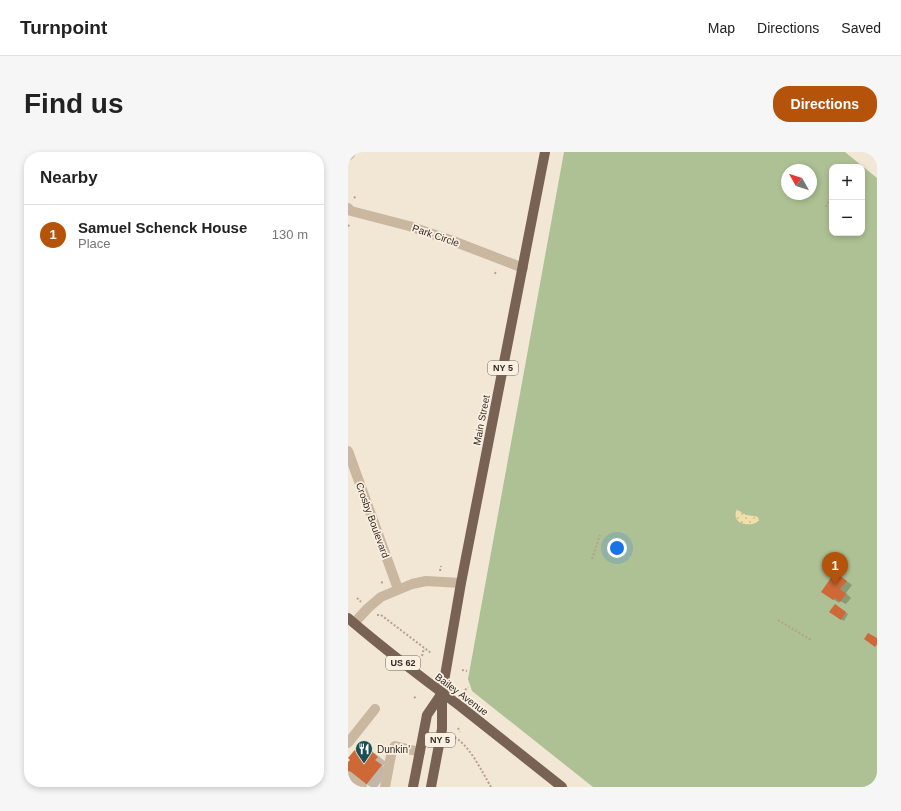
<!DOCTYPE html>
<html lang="en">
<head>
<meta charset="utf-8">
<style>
  :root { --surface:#fff; --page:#f6f6f6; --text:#222; --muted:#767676; --line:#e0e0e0; --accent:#b45309 }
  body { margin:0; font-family:Arial,sans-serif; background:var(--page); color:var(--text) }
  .controls { position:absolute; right:12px; top:12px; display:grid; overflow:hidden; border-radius:8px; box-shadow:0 2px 6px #0003 }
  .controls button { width:36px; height:36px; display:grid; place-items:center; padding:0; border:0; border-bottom:1px solid var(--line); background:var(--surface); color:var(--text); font:20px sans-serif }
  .compass { position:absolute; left:433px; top:12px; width:36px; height:36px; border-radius:50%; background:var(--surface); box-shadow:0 2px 6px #0003; rotate:309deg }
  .you { position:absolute; left:269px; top:396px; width:14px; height:14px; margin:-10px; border:3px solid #fff; border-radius:50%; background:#1a73e8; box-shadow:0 0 0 6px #1a73e833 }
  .badge { display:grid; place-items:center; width:26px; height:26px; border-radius:50%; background:var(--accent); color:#fff; font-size:13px; font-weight:700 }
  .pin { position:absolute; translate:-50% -33px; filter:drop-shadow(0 1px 2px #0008) }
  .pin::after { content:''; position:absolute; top:21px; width:14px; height:12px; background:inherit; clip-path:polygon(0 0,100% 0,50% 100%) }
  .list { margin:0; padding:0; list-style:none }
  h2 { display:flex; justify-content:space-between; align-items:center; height:52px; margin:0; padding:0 16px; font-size:17px }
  h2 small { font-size:13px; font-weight:400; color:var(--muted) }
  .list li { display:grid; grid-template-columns:26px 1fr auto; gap:12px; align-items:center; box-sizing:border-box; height:60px; padding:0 16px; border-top:1px solid var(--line) }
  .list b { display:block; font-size:15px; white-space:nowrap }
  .list p { margin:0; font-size:13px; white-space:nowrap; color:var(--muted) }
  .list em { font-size:13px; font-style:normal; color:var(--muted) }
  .map { position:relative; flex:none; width:529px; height:635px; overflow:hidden; border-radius:16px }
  header { display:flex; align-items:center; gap:24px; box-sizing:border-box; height:56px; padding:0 20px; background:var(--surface); border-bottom:1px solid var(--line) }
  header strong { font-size:19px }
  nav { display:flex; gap:22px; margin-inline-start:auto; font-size:14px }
  .intro { display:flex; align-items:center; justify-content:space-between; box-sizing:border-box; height:96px; padding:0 24px }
  h1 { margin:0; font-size:28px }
  .button { padding:10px 18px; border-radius:16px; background:var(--accent); color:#fff; font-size:14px; font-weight:700 }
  main { display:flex; gap:24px; padding:0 24px }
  aside { flex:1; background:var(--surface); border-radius:16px; box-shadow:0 2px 6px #0003 }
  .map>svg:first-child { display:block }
  .green { fill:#aec194; fill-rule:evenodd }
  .sand { fill:url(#sand-dots) }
  .shadow { fill:#0003 }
  .building { fill:#ce6837 }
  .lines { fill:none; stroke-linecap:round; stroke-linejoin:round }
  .path { stroke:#b6a18b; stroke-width:2; stroke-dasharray:2 2; stroke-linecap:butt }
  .minor { stroke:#cab7a0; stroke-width:10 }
  .major { stroke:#776254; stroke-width:10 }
  .labels { text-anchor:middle; stroke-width:3.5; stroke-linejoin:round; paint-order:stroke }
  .shield { fill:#faf0e1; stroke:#6f655d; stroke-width:1 }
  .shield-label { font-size:9px; font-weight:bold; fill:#342a24 }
  .street-label { font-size:10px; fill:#342a24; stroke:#faf0e1 }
  .poi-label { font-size:10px; fill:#342a24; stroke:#faf0e1; text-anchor:start }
</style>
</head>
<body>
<header>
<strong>Turnpoint</strong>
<nav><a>Map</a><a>Directions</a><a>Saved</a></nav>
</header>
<div class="intro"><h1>Find us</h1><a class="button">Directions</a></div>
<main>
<aside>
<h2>Nearby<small></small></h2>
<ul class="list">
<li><span class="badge">1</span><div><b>Samuel Schenck House</b><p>Place</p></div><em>130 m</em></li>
</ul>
</aside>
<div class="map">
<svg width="529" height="635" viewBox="0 0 529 635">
  <defs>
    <pattern id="sand-dots" width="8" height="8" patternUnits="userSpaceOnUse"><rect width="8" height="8" fill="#f1dea8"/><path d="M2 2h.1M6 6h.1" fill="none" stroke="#cfbf90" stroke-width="1.8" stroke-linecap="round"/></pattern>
  </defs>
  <rect width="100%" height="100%" fill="#f2e7d5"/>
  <path class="green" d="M216 0H497L529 26V635H245L124 539 120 527ZM484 15H514V81H484ZM439 18H463V42H439Z"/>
  <path class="sand" d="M389 357C399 366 401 362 410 365L411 369C402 376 382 372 389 357Z"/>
  <g class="shadow">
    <polygon points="493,425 504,433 498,441 503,446 498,452 492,449 491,451 485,447"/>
    <polygon points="487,453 500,462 496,469 483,460"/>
    <polygon points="15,594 24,599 38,610 35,614 42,619 29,635 23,635 18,632 0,617 0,611"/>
  </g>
  <g class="building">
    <polygon points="487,420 499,429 492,437 498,442 492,450 487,446 485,448 473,440"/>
    <polygon points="487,452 498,460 493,468 481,460"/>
    <polygon points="520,481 529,486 529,492 527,495 516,487"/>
    <polygon points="15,592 30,605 27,608 34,613 18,633 0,619 0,610 2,608 0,606 10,594 12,596"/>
  </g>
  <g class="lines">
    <g class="path">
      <polyline points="6,46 8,44"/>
      <polyline points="478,55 484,44"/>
      <polyline points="0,73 2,75"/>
      <polyline points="147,122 148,118"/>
      <polyline points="244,407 252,383"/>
      <polyline points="92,419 93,414"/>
      <polyline points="33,430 35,431"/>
      <polyline points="9,446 13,450"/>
      <polyline points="29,463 33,463 83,501"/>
      <polyline points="430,468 463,488"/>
      <polyline points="74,504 76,496"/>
      <polyline points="114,518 119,519"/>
      <polyline points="117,538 120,535"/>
      <polyline points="66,546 69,544"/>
      <polyline points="110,576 112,580"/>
      <path d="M103 584C120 589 134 620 143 635"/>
    </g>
    <g class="minor">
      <polyline points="0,4 2,2 3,0"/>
      <polyline points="0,56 3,59 61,74 105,89 175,116"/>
      <polyline points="0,299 50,437"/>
      <polyline points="6,471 20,456 33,445 64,432 78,429 113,431"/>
      <polyline points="0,591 27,557"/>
      <polyline points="0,624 14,635"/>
      <polyline points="37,635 44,598 47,594 72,600"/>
    </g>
    <g class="major">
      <path d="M0 466C36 497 74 526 112 554 146 581 180 608 214 635"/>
      <polyline points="65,635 79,563 94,541"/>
      <polyline points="83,635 94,577 94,541 113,431 197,0"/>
    </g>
  </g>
  <defs>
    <symbol id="restaurant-pin" viewBox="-11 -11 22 30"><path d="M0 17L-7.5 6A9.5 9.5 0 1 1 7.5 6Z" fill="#184e57" stroke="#faf0e1"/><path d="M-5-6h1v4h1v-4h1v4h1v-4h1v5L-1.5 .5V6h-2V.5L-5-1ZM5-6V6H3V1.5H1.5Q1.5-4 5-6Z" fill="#fff"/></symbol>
  </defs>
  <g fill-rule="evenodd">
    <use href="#restaurant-pin" x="6" y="587" width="20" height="27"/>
  </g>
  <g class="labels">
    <g class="shield">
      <rect x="140" y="209" width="30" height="14" rx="3"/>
      <rect x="38" y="504" width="34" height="14" rx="3"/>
      <rect x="77" y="581" width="30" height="14" rx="3"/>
    </g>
    <g class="shield-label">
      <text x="155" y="219">NY 5</text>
      <text x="55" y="514">US 62</text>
      <text x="92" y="591">NY 5</text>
    </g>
    <g class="street-label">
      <text transform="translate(88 83) rotate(19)" y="4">Park Circle</text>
      <text transform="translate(133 268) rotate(-79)" y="4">Main Street</text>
      <text transform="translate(25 368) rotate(70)" y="4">Crosby Boulevard</text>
      <text transform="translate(114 542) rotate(37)" y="4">Bailey Avenue</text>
    </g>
    <g class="poi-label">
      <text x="29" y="601">Dunkin'</text>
    </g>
  </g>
</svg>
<div class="controls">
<button>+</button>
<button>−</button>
</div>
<svg class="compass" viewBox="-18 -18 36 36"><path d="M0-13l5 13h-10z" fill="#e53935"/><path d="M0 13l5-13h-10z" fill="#767676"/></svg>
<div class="you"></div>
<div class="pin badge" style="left:487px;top:433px">1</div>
</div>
</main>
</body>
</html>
